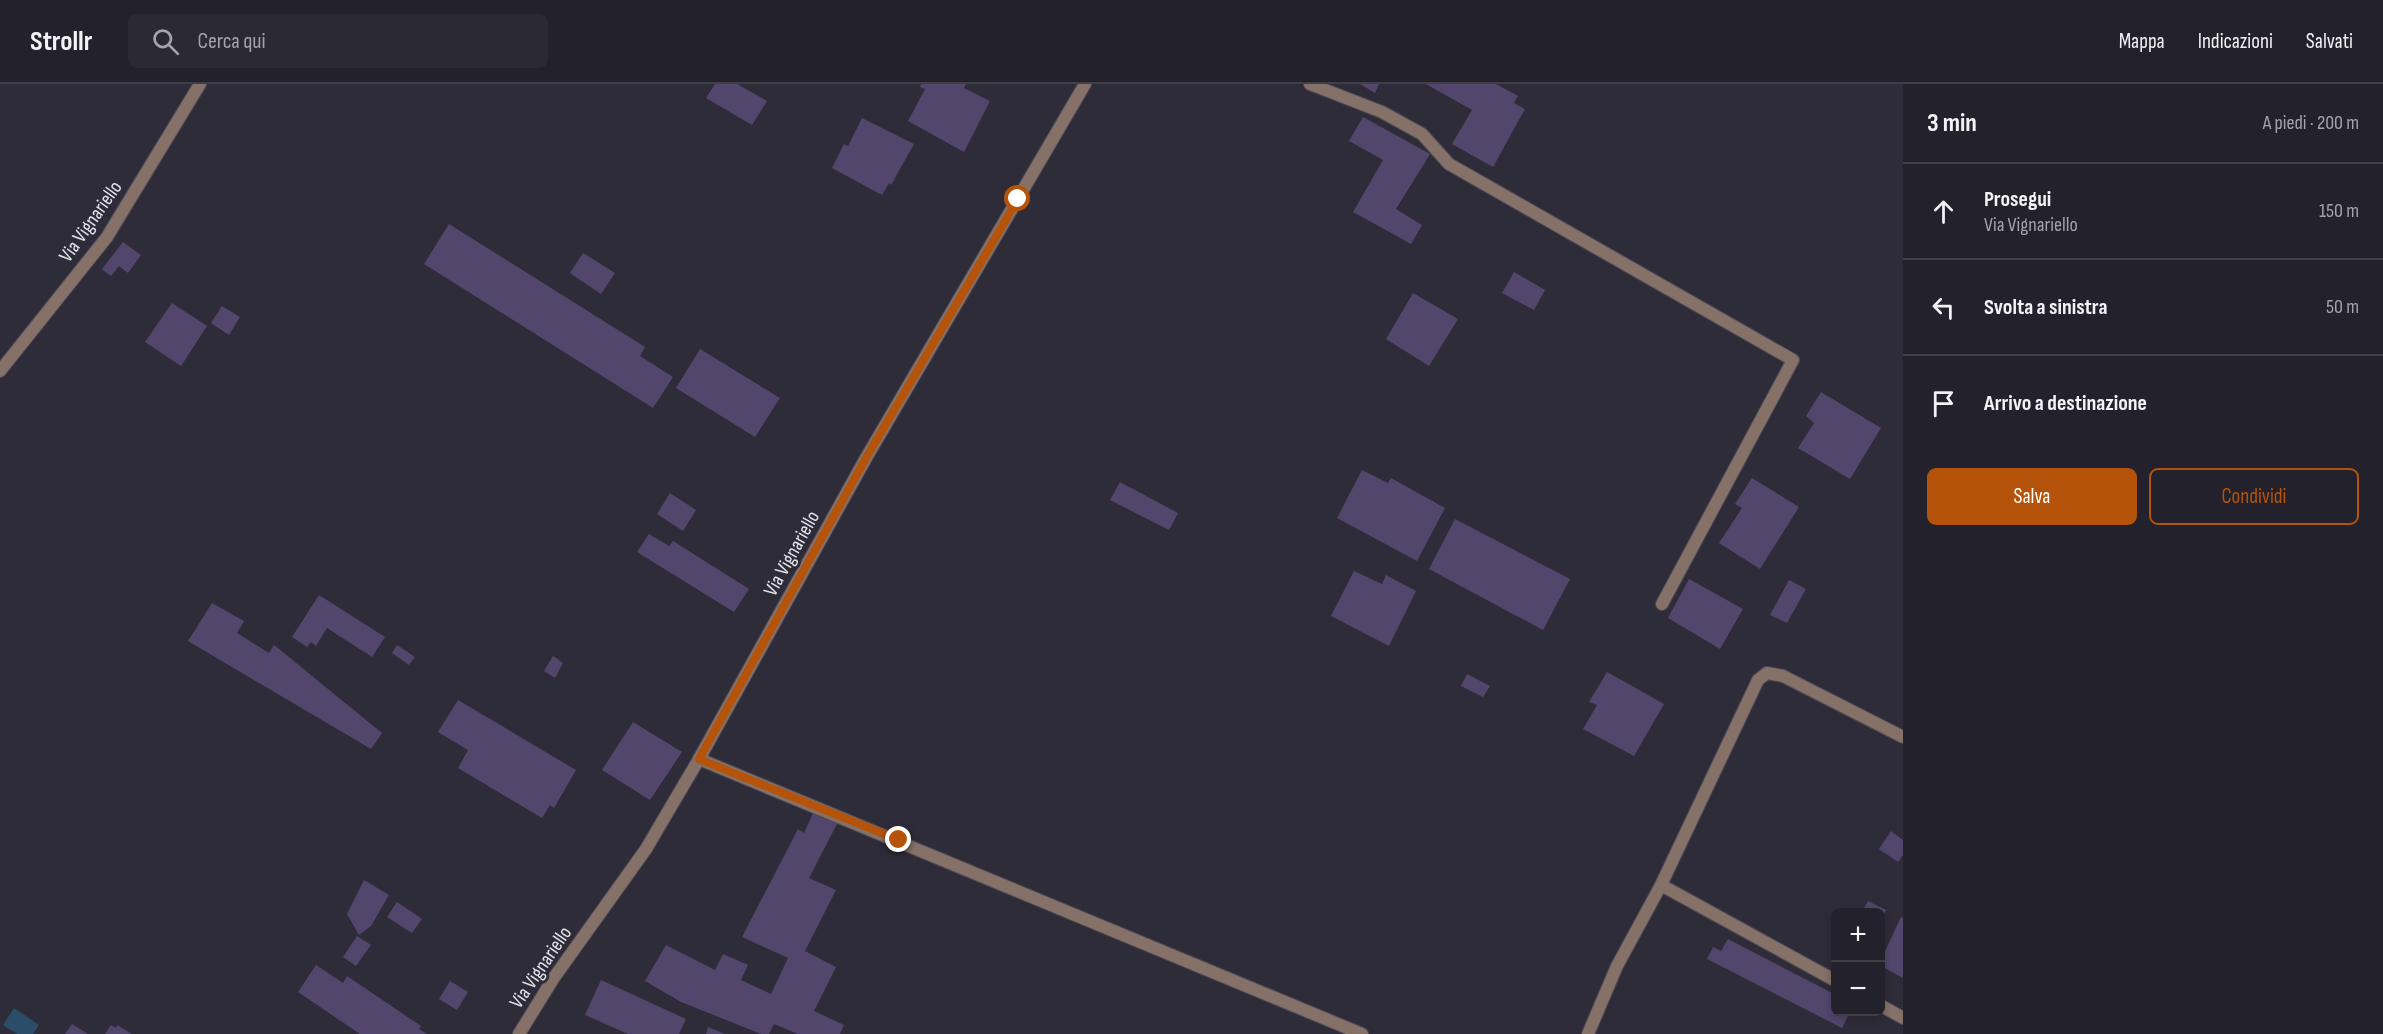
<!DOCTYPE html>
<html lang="it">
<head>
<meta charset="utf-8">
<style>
  :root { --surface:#23212b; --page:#2b2933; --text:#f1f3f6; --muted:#a3a3a9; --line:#403e47; --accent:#b45309 }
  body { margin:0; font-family:"Sofia Sans Condensed",sans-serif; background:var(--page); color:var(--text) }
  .controls { position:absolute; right:18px; bottom:18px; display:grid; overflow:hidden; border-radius:9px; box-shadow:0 3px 9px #0003 }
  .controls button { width:54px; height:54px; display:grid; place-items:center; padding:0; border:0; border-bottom:2px solid var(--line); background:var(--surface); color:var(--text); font:30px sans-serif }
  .stop { position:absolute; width:18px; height:18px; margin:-14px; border:4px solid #b45309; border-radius:50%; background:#fff }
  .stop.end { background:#b45309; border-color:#fff; box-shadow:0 2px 6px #0008 }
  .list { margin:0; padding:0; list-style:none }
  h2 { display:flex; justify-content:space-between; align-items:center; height:78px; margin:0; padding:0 24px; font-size:26px }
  h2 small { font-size:20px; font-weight:400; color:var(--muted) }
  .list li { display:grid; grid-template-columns:39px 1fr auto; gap:18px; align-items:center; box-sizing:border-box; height:96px; padding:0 24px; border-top:2px solid var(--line) }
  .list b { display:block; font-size:22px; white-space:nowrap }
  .list p { margin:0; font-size:20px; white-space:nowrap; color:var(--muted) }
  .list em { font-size:20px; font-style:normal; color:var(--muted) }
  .actions { display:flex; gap:12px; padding:18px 24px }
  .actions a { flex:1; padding:14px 0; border:2px solid var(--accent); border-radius:9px; text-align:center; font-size:21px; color:var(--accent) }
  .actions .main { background:var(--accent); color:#fff }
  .icon { flex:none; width:33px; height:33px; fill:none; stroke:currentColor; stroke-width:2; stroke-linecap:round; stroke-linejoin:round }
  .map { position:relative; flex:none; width:1903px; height:950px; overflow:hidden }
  header { display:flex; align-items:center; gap:36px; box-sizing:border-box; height:84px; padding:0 30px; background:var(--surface); border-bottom:2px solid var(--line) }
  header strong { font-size:28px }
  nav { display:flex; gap:33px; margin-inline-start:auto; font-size:21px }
  .search { width:420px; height:54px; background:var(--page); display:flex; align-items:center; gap:15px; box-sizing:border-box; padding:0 21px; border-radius:9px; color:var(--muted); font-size:22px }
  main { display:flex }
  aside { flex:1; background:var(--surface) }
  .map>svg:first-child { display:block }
  .water { fill:#2b4d69 }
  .building { fill:#52466c }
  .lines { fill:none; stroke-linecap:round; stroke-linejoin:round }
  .minor-casing { stroke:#4c4955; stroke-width:14 }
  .minor { stroke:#857168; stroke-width:12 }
  .route { stroke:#b45309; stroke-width:8 }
  .labels { text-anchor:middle; stroke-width:6; stroke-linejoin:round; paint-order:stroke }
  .street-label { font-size:20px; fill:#e3e2ea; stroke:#2f2c39 }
</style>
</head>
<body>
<header>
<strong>Strollr</strong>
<div class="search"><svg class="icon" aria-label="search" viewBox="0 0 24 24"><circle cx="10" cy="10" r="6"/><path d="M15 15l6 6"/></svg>Cerca qui</div>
<nav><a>Mappa</a><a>Indicazioni</a><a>Salvati</a></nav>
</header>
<main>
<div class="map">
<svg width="1903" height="950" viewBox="0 0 1903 950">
  <rect width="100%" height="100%" fill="#2f2c39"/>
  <polygon class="water" points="14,924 39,941 33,950 17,950 3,941"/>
  <g class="building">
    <polygon points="715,0 737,0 767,17 752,41 706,14"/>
    <polygon points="921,0 966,0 964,4 990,17 964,68 908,37 925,5 920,3"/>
    <polygon points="1360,0 1379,0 1375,9"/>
    <polygon points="1426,0 1496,0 1518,12 1514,19 1525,25 1493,83 1452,60 1472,26"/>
    <polygon points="1363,33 1430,70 1396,125 1422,141 1411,160 1353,128 1383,76 1349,57"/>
    <polygon points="862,34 914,60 891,101 889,99 882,111 832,84 844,60 848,62"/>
    <polygon points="449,140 645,263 640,272 673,293 653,324 424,180"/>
    <polygon points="123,158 141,171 128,189 119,182 111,192 102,185"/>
    <polygon points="583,169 615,189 601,210 570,189"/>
    <polygon points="1514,188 1545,206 1534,226 1502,209"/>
    <polygon points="1413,209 1458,235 1429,282 1386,255"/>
    <polygon points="172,219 207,242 181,282 145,258"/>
    <polygon points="222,222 240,233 229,251 211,239"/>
    <polygon points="700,265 780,314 755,353 676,304"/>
    <polygon points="1821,308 1881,344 1850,395 1798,364 1814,339 1806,332"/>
    <polygon points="1362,386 1388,399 1391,394 1445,424 1417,477 1337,434"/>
    <polygon points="1752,394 1799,423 1760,485 1719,459 1742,424 1735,420"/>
    <polygon points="1120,398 1178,429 1169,446 1110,416"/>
    <polygon points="670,409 696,426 683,447 657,430"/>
    <polygon points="1455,435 1570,495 1543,546 1429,485"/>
    <polygon points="649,450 669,462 673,457 749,505 734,528 637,468"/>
    <polygon points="1354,487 1382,500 1386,491 1416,507 1389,562 1331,532"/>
    <polygon points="1689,495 1743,525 1720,565 1668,534"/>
    <polygon points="1789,496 1806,505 1787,539 1770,531"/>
    <polygon points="319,511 385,553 372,573 327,544 316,562 311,558 307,563 292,553"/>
    <polygon points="212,519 244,537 237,549 269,569 274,561 279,565 382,649 371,665 188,557"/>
    <polygon points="397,561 415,573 409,581 392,569"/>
    <polygon points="553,572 563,579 555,594 544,587"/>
    <polygon points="1607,588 1664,620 1634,672 1583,645 1597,621 1589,618"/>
    <polygon points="1467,590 1490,602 1483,613 1461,602"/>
    <polygon points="458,616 576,686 554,724 550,721 542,734 458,684 468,666 438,648"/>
    <polygon points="633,638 682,668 650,716 602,686"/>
    <polygon points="814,727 838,738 809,794 836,806 805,867 836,883 814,927 844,941 840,950 798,950 774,940 769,950 761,950 681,918 645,897 666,861 715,886 723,870 748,881 741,896 771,910 788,874 742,853 798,745 804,749"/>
    <polygon points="1891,747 1903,756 1903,771 1898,778 1879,765"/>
    <polygon points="364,796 389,811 371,842 359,851 347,830"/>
    <polygon points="1868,817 1886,826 1881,837 1881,828 1862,828"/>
    <polygon points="397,818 422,835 412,849 387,833"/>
    <polygon points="1901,833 1903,834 1903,894 1881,882 1881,876"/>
    <polygon points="357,852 371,861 356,882 343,873"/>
    <polygon points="1728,855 1836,911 1836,928 1850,928 1842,944 1707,875 1713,863 1721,867"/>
    <polygon points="316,881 343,899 347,892 421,942 419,945 427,950 360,950 298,908"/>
    <polygon points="601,896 686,935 679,950 628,950 585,931"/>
    <polygon points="450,897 468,908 457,926 439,915"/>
    <polygon points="72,940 88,950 65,950"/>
    <polygon points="111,941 116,944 117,941 132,950 105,950"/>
    <polygon points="708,943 725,950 706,950"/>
  </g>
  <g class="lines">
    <defs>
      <g id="minor">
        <polyline points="1310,0 1382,28 1422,50 1449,80 1793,276 1662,520"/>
        <polyline points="0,287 107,153 200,0"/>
        <polyline points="699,675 1362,950"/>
        <polyline points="1661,801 1836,897"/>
        <polyline points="1880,921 1903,934"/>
        <polyline points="519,950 553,895 646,765 699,675 866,374 1085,0"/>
        <polyline points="1588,950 1617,882 1661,801 1758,596 1767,589 1783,592 1903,653"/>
      </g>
    </defs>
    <use href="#minor" class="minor-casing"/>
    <use href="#minor" class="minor"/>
  </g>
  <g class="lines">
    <polyline class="route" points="899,756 699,675 866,374 1018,115"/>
  </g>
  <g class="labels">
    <g class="street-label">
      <text transform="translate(90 137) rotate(-55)" y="7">Via Vignariello</text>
      <text transform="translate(791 469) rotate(-61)" y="7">Via Vignariello</text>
      <text transform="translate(540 883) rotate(-56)" y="7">Via Vignariello</text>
    </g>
  </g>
</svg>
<div class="controls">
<button>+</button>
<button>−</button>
</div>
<div class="stop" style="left:1018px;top:115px"></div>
<div class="stop end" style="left:899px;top:756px"></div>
</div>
<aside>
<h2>3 min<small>A piedi · 200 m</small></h2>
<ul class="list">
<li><svg class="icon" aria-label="ahead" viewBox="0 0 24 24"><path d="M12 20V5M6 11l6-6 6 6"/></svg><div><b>Prosegui</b><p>Via Vignariello</p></div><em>150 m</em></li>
<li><svg class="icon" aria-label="left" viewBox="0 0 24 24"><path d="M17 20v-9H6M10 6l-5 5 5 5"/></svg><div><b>Svolta a sinistra</b></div><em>50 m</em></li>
<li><svg class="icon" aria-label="arrive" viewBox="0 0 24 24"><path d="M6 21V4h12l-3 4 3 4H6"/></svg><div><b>Arrivo a destinazione</b></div></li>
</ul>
<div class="actions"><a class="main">Salva</a><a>Condividi</a></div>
</aside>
</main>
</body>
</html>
